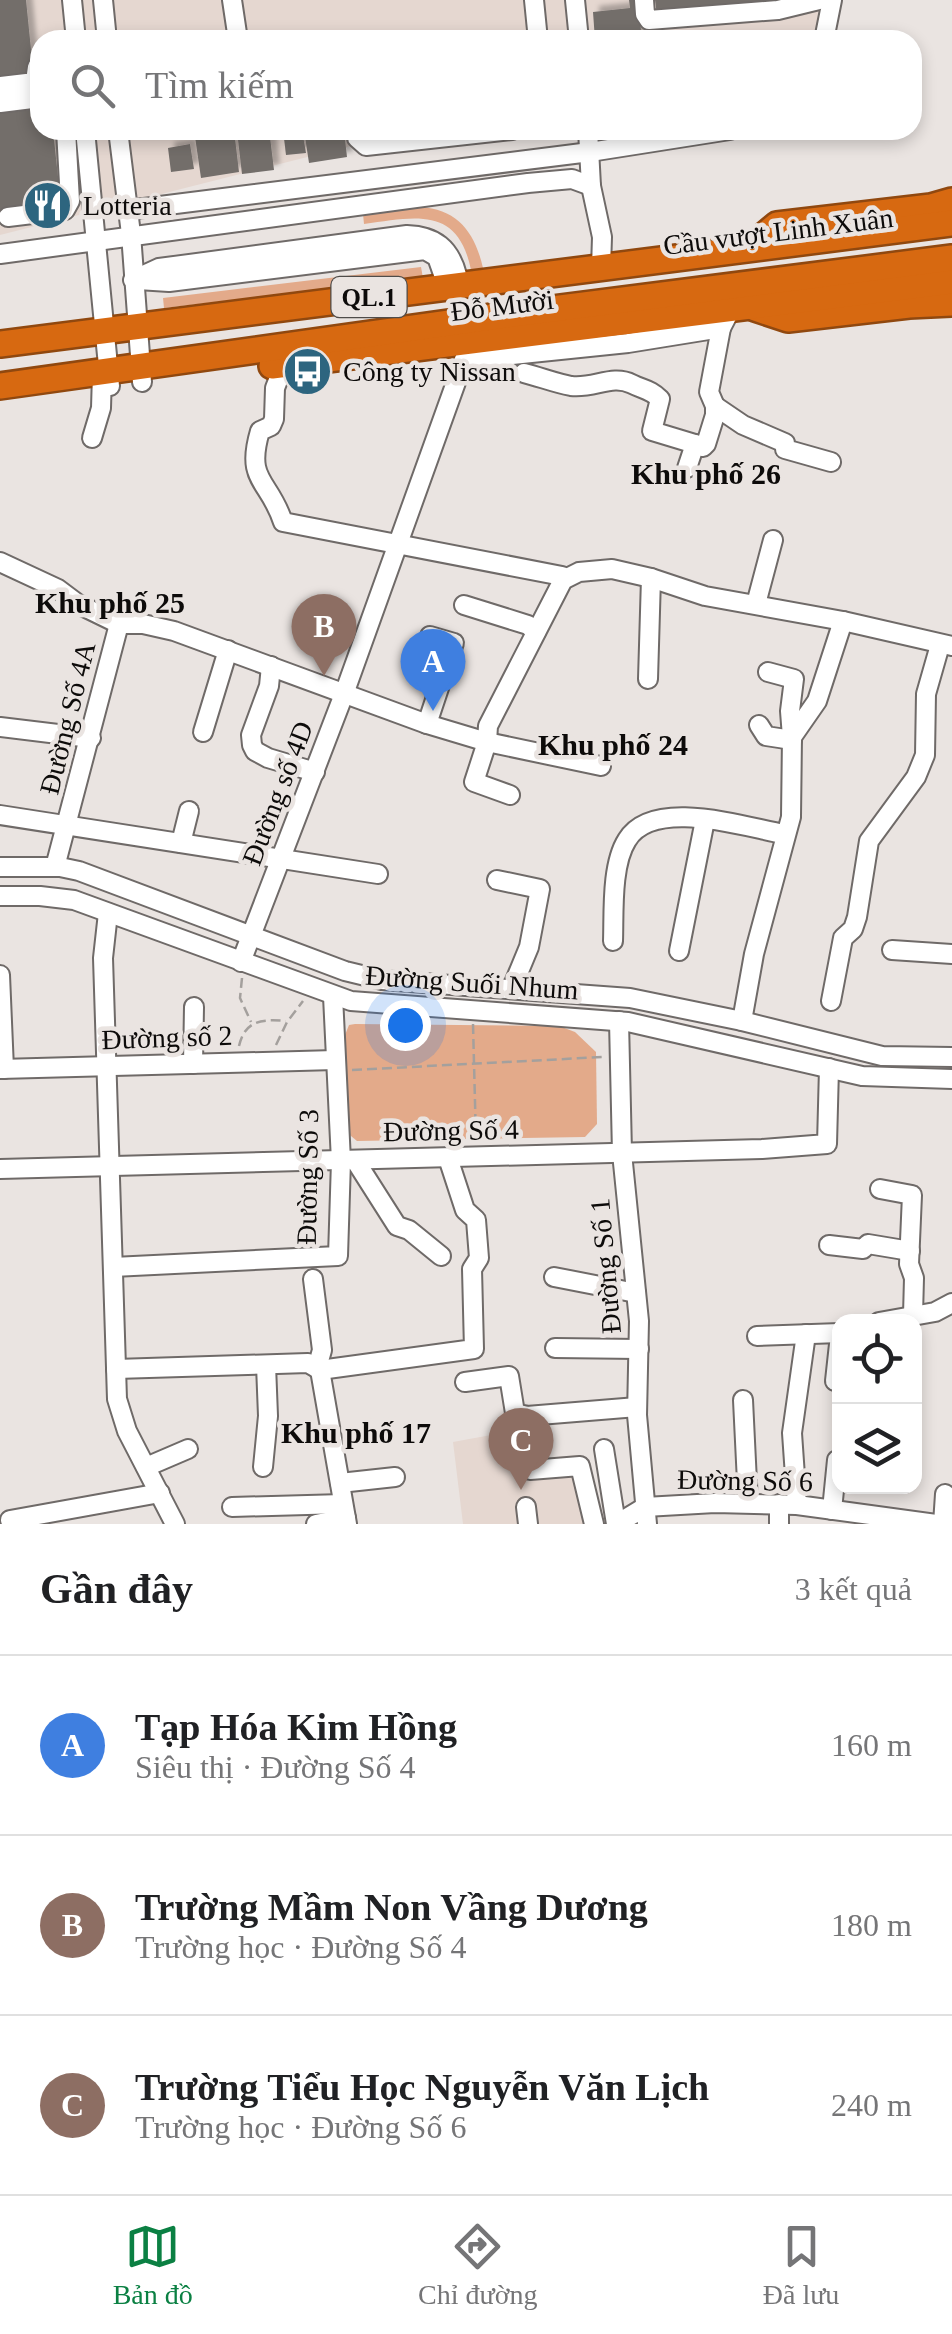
<!DOCTYPE html>
<html lang="vi">
<head>
<meta charset="utf-8">
<style>
  :root { --surface:#fff; --page:#f6f6f6; --text:#202124; --muted:#757577; --line:#e0e0e0; --accent:#0b8043 }
  body { margin:0; font-family:"Times New Roman",serif; background:var(--page); color:var(--text) }
  .controls { position:absolute; right:30px; bottom:30px; display:grid; overflow:hidden; border-radius:20px; box-shadow:0 5px 15px #0003 }
  .controls button { width:90px; height:90px; display:grid; place-items:center; padding:0; border:0; border-bottom:2px solid var(--line); background:var(--surface); color:var(--text); font:50px sans-serif }
  .you { position:absolute; left:405px; top:1025px; width:35px; height:35px; margin:-25px; border:8px solid #fff; border-radius:50%; background:#1a73e8; box-shadow:0 0 0 15px #1a73e833 }
  .badge { display:grid; place-items:center; width:65px; height:65px; border-radius:50%; background:var(--accent); color:#fff; font-size:32px; font-weight:700 }
  .pin { position:absolute; translate:-50% -82px; filter:drop-shadow(0 2px 5px #0008) }
  .pin::after { content:''; position:absolute; top:52px; width:35px; height:30px; background:inherit; clip-path:polygon(0 0,100% 0,50% 100%) }
  .list { margin:0; padding:0; list-style:none }
  h2 { display:flex; justify-content:space-between; align-items:center; height:130px; margin:0; padding:0 40px; font-size:42px }
  h2 small { font-size:32px; font-weight:400; color:var(--muted) }
  .list li { display:grid; grid-template-columns:65px 1fr auto; gap:30px; align-items:center; box-sizing:border-box; height:180px; padding:0 40px; border-top:2px solid var(--line) }
  .list b { display:block; font-size:38px; white-space:nowrap }
  .list p { margin:0; font-size:32px; white-space:nowrap; color:var(--muted) }
  .list em { font-size:32px; font-style:normal; color:var(--muted) }
  .icon { flex:none; width:55px; height:55px; fill:none; stroke:currentColor; stroke-width:2; stroke-linecap:round; stroke-linejoin:round }
  .map { position:relative; flex:none; width:952px; height:1524px; overflow:hidden }
  .search { position:absolute; background:var(--surface); box-shadow:0 5px 15px #0003; left:30px; right:30px; top:30px; height:110px; display:flex; align-items:center; gap:25px; box-sizing:border-box; padding:0 35px; border-radius:30px; color:var(--muted); font-size:38px }
  .sheet { height:670px; background:var(--surface) }
  nav { display:flex; justify-content:space-around; align-items:center; box-sizing:border-box; height:140px; border-top:2px solid var(--line); background:var(--surface); font-size:28px; color:var(--muted) }
  nav a { display:grid; justify-items:center; gap:5px }
  nav .on { color:var(--accent) }
  .map>svg:first-child { display:block }
  .built { fill:#e5d7d0 }
  .green { fill:#e3aa8a }
  .building { fill:#736e6b; filter:url(#shadow) }
  .lines { fill:none; stroke-linecap:round; stroke-linejoin:round }
  .minor-casing { stroke:#6f6a68; stroke-width:22 }
  .highway-casing { stroke:#90480f; stroke-width:30 }
  .path { stroke:#a4a09d; stroke-width:2.5; stroke-dasharray:10 5; stroke-linecap:butt }
  .minor { stroke:#fff; stroke-width:18 }
  .highway { stroke:#d76911; stroke-width:25 }
  .labels { text-anchor:middle; stroke-width:9; stroke-linejoin:round; paint-order:stroke }
  .shield { fill:#eae4e1; stroke:#4f4c4a; stroke-width:2.5 }
  .shield-label { font-size:25px; font-weight:bold; fill:#0d0b0a }
  .poi-label { font-size:28px; fill:#0d0b0a; stroke:#eae4e1; text-anchor:start }
  .street-label { font-size:28px; fill:#0d0b0a; stroke:#eae4e1 }
  .neighbourhood-label { font-size:30px; font-weight:bold; fill:#0d0b0a; stroke:#eae4e1 }
</style>
</head>
<body>
<div class="map">
<svg width="952" height="1524" viewBox="0 0 952 1524">
  <defs>
    <filter id="shadow"><feDropShadow dx="6" dy="-6" stdDeviation="2.5" flood-color="#0004"/></filter>
  </defs>
  <rect width="100%" height="100%" fill="#eae4e1"/>
  <g class="built">
    <polygon points="0,0 824,0 815,40 40,40 40,130 414,130 0,235"/>
    <polygon points="513,1431 516,1461 577,1455 587,1520 582,1524 463,1524 453,1442"/>
  </g>
  <g class="green">
    <path d="M420 207C458 209 475 233 483 268L471 270C458 206 416 217 364 224L363 214Z"/>
    <polygon points="421,267 423,278 164,308 163,298"/>
    <polygon points="355,1024 559,1026 575,1032 596,1052 597,1124 585,1137 357,1141 345,1131 345,1035 349,1025"/>
  </g>
  <g class="building">
    <polygon points="0,0 26,0 34,79 0,82"/>
    <polygon points="629,0 638,0 642,40 595,40 593,12 630,8"/>
    <polygon points="655,0 786,0 786,3 657,15"/>
    <polygon points="40,109 40,130 53,130 61,205 0,211 0,113"/>
    <polygon points="194,130 234,130 239,172 201,178"/>
    <polygon points="283,130 302,130 306,153 286,155"/>
    <polygon points="304,130 344,130 347,157 309,163"/>
    <polygon points="270,137 274,170 242,174 238,140"/>
    <polygon points="190,144 194,169 171,172 168,148"/>
  </g>
  <g class="lines">
    <defs>
      <g id="minor">
        <polyline points="72,0 76,40"/>
        <polyline points="103,0 107,40"/>
        <polyline points="232,0 238,40"/>
        <polyline points="534,0 538,40"/>
        <polyline points="575,0 579,40"/>
        <polyline points="644,0 645,14 649,20 778,10 819,0"/>
        <polyline points="824,40 832,0"/>
        <polyline points="0,86 35,82 37,67"/>
        <polyline points="0,103 40,98"/>
        <polyline points="85,130 110,386"/>
        <polyline points="118,130 131,234 142,382"/>
        <polyline points="357,130 357,138 366,146 512,130"/>
        <polyline points="588,130 591,186 602,237 601,268"/>
        <polyline points="128,210 590,152 730,130"/>
        <polyline points="8,217 65,210 70,201 66,130"/>
        <polyline points="0,254 528,183 572,179 591,186"/>
        <path d="M133 280 159 268 407 235C435 236 450 248 457 275"/>
        <polyline points="138,280 169,282 425,250 437,257 443,274"/>
        <polyline points="464,360 628,343 721,328 732,307"/>
        <path d="M284 365 275 388 274 419 271 426 260 431C245 482 269 479 283 522L562 576 563 580"/>
        <path d="M524 373C540 377 555 383 571 386 594 389 612 374 632 384 644 390 650 389 660 399L652 431 695 444"/>
        <polyline points="715,406 743,425 785,443 785,449 831,462"/>
        <polyline points="92,438 101,408 102,374"/>
        <polyline points="687,468 695,444 703,447 706,444 715,415 715,406 709,392 721,328"/>
        <polyline points="0,562 58,589 78,604 119,624 143,624 174,631 427,724 487,742 601,766"/>
        <polyline points="756,604 773,540"/>
        <polyline points="464,605 528,625 536,632"/>
        <polyline points="271,666 269,686 251,735 252,745 255,751 268,758 315,772"/>
        <polyline points="768,672 794,679 790,711 792,737"/>
        <polyline points="648,679 651,578"/>
        <polyline points="427,724 454,643 430,636"/>
        <polyline points="759,725 766,736 792,740"/>
        <polyline points="0,727 91,738"/>
        <polyline points="203,732 228,650"/>
        <polyline points="510,795 474,782 487,742 488,726 563,580 579,572 612,569 651,578 705,596 843,621 952,646"/>
        <polyline points="0,815 378,874"/>
        <polyline points="181,843 189,811"/>
        <polyline points="0,867 60,867 79,871 345,971 382,980 630,998 742,1021 882,1056 952,1057"/>
        <polyline points="55,867 119,624"/>
        <polyline points="497,880 540,889 529,947 512,988"/>
        <polyline points="0,896 40,896 74,900 351,1001 628,1022 862,1076 952,1079"/>
        <polyline points="108,913 103,958 117,1399 127,1431 175,1524"/>
        <path d="M613 941C614 913 611 865 627 840 653 797 744 827 784 834"/>
        <polyline points="892,950 952,954"/>
        <polyline points="679,951 705,820"/>
        <polyline points="241,962 344,694 464,360 471,349"/>
        <polyline points="0,975 4,1069"/>
        <polyline points="831,1001 843,938 853,929 857,917 869,841 916,777 925,755 926,694 940,645"/>
        <polyline points="619,1021 622,1153 639,1321 637,1415 647,1524"/>
        <polyline points="742,1021 754,954 791,817 792,737 817,701 843,621"/>
        <polyline points="193,1064 194,1007"/>
        <polyline points="0,1069 335,1060"/>
        <polyline points="355,1160 397,1226 409,1230 441,1256"/>
        <polyline points="0,1169 762,1149 827,1144 829,1068"/>
        <polyline points="880,1189 912,1195 909,1264 914,1278 913,1315"/>
        <polyline points="829,1245 863,1249 868,1244 910,1251"/>
        <polyline points="113,1267 338,1256 341,1161 333,996"/>
        <polyline points="554,1277 636,1293"/>
        <polyline points="313,1279 322,1350 317,1368"/>
        <polyline points="879,1322 935,1312 952,1303"/>
        <polyline points="757,1336 840,1333"/>
        <polyline points="555,1348 639,1349"/>
        <polyline points="116,1369 308,1363 320,1370 474,1349 472,1269 479,1258 476,1220 465,1210 448,1158"/>
        <polyline points="320,1370 347,1524"/>
        <polyline points="835,1381 840,1335"/>
        <polyline points="465,1382 509,1376 515,1413 527,1416 637,1407"/>
        <polyline points="743,1400 748,1503"/>
        <polyline points="604,1449 616,1524"/>
        <polyline points="146,1467 188,1449"/>
        <polyline points="263,1467 268,1416 266,1365"/>
        <polyline points="530,1470 580,1466 594,1524"/>
        <polyline points="340,1483 395,1477"/>
        <polyline points="779,1504 779,1524"/>
        <polyline points="797,1505 792,1433 806,1334"/>
        <polyline points="232,1507 343,1504"/>
        <polyline points="526,1507 528,1524"/>
        <polyline points="832,1510 837,1460"/>
        <polyline points="10,1520 160,1493"/>
        <polyline points="316,1524 346,1518"/>
        <polyline points="617,1524 645,1507 715,1503 797,1505 936,1524"/>
        <polyline points="943,1524 945,1494"/>
      </g>
      <g id="highway">
        <polyline points="752,246 777,225 931,207 952,201"/>
        <polyline points="755,308 788,319 909,305 952,303"/>
        <polyline points="0,344 952,223"/>
        <polyline points="272,366 952,281"/>
        <polyline points="0,386 513,314 952,258"/>
      </g>
    </defs>
    <use href="#minor" class="minor-casing"/>
    <use href="#highway" class="highway-casing"/>
    <g class="path">
      <polyline points="242,978 240,998 251,1022"/>
      <polyline points="473,1024 476,1141"/>
      <polyline points="276,1045 287,1022 303,1001"/>
      <path d="M239 1046C245 1020 262 1019 286 1021"/>
      <polyline points="352,1070 603,1057"/>
    </g>
    <use href="#minor" class="minor"/>
    <use href="#highway" class="highway"/>
  </g>
  <defs>
    <symbol id="restaurant-disc" viewBox="-11 -11 22 22"><circle r="9.5" fill="#2d657f" stroke="#eae4e1"/><path d="M-5-6h1v4h1v-4h1v4h1v-4h1v5L-1.5 .5V6h-2V.5L-5-1ZM5-6V6H3V1.5H1.5Q1.5-4 5-6Z" fill="#fff"/></symbol>
    <symbol id="bus-disc" viewBox="-11 -11 22 22"><circle r="9.5" fill="#2d657f" stroke="#eae4e1"/><path d="M-5-6H5V4H4V6H2V4H-2V6H-4V4H-5ZM-3.5-4V0h7V-4ZM-3.5 1.2v1.5H-2V1.2ZM2 1.2v1.5H3.5V1.2Z" fill="#fff"/></symbol>
  </defs>
  <g fill-rule="evenodd">
    <use href="#restaurant-disc" x="20" y="178" width="55" height="55"/>
    <use href="#bus-disc" x="280" y="344" width="55" height="55"/>
  </g>
  <g class="labels">
    <rect class="shield" x="331.5" y="277" width="75" height="40" rx="8"/>
    <g class="shield-label">
      <text x="369" y="306">QL.1</text>
    </g>
    <g class="poi-label">
      <text x="83" y="215">Lotteria</text>
      <text x="343" y="381">Công ty Nissan</text>
    </g>
    <g class="street-label">
      <text transform="translate(778 231) rotate(-7)" y="10">Cầu vượt Linh Xuân</text>
      <text transform="translate(502 305) rotate(-7)" y="10">Đỗ Mười</text>
      <text transform="translate(67 718) rotate(-76)" y="10">Đường Số 4A</text>
      <text transform="translate(277 793) rotate(-69)" y="10">Đường số 4D</text>
      <text transform="translate(472 982) rotate(4)" y="10">Đường Suối Nhum</text>
      <text transform="translate(167 1037) rotate(-2)" y="10">Đường số 2</text>
      <text transform="translate(451 1130) rotate(-1)" y="10">Đường Số 4</text>
      <text transform="translate(307 1177) rotate(-89)" y="10">Đường Số 3</text>
      <text transform="translate(605 1266) rotate(-95)" y="10">Đường Số 1</text>
      <text transform="translate(745 1480) rotate(1)" y="10">Đường Số 6</text>
    </g>
    <g class="neighbourhood-label">
      <text x="706" y="484">Khu phố 26</text>
      <text x="110" y="613">Khu phố 25</text>
      <text x="613" y="755">Khu phố 24</text>
      <text x="356" y="1443">Khu phố 17</text>
    </g>
  </g>
</svg>
<div class="controls">
<button><svg class="icon" aria-label="locate" viewBox="0 0 24 24"><circle cx="12" cy="12" r="6"/><path d="M12 2v4M12 18v4M2 12h4M18 12h4"/></svg></button>
<button><svg class="icon" aria-label="layers" viewBox="0 0 24 24"><path d="M12 4l9 5-9 5-9-5zM3 14l9 5 9-5"/></svg></button>
</div>
<div class="you"></div>
<div class="pin badge" style="left:433px;top:711px;background:#3f7fe0">A</div>
<div class="pin badge" style="left:324px;top:676px;background:#8d6e63">B</div>
<div class="pin badge" style="left:521px;top:1490px;background:#8d6e63">C</div>
<div class="search"><svg class="icon" aria-label="search" viewBox="0 0 24 24"><circle cx="10" cy="10" r="6"/><path d="M15 15l6 6"/></svg>Tìm kiếm</div>
</div>
<section class="sheet">
<h2>Gần đây<small>3 kết quả</small></h2>
<ul class="list">
<li><span class="badge" style="background:#3f7fe0">A</span><div><b>Tạp Hóa Kim Hồng</b><p>Siêu thị · Đường Số 4</p></div><em>160 m</em></li>
<li><span class="badge" style="background:#8d6e63">B</span><div><b>Trường Mầm Non Vầng Dương</b><p>Trường học · Đường Số 4</p></div><em>180 m</em></li>
<li><span class="badge" style="background:#8d6e63">C</span><div><b>Trường Tiểu Học Nguyễn Văn Lịch</b><p>Trường học · Đường Số 6</p></div><em>240 m</em></li>
</ul>
</section>
<nav>
<a class="on"><svg class="icon" aria-label="map" viewBox="0 0 24 24"><path d="M3 6l6-2 6 2 6-2v14l-6 2-6-2-6 2zM9 4v14M15 6v14"/></svg>Bản đồ</a>
<a><svg class="icon" aria-label="directions" viewBox="0 0 24 24"><path d="M12 3l9 9-9 9-9-9zM9 14v-3h6M13 9l2 2-2 2"/></svg>Chỉ đường</a>
<a><svg class="icon" aria-label="saved" viewBox="0 0 24 24"><path d="M7 4h10v16l-5-4-5 4z"/></svg>Đã lưu</a>
</nav>
</body>
</html>
